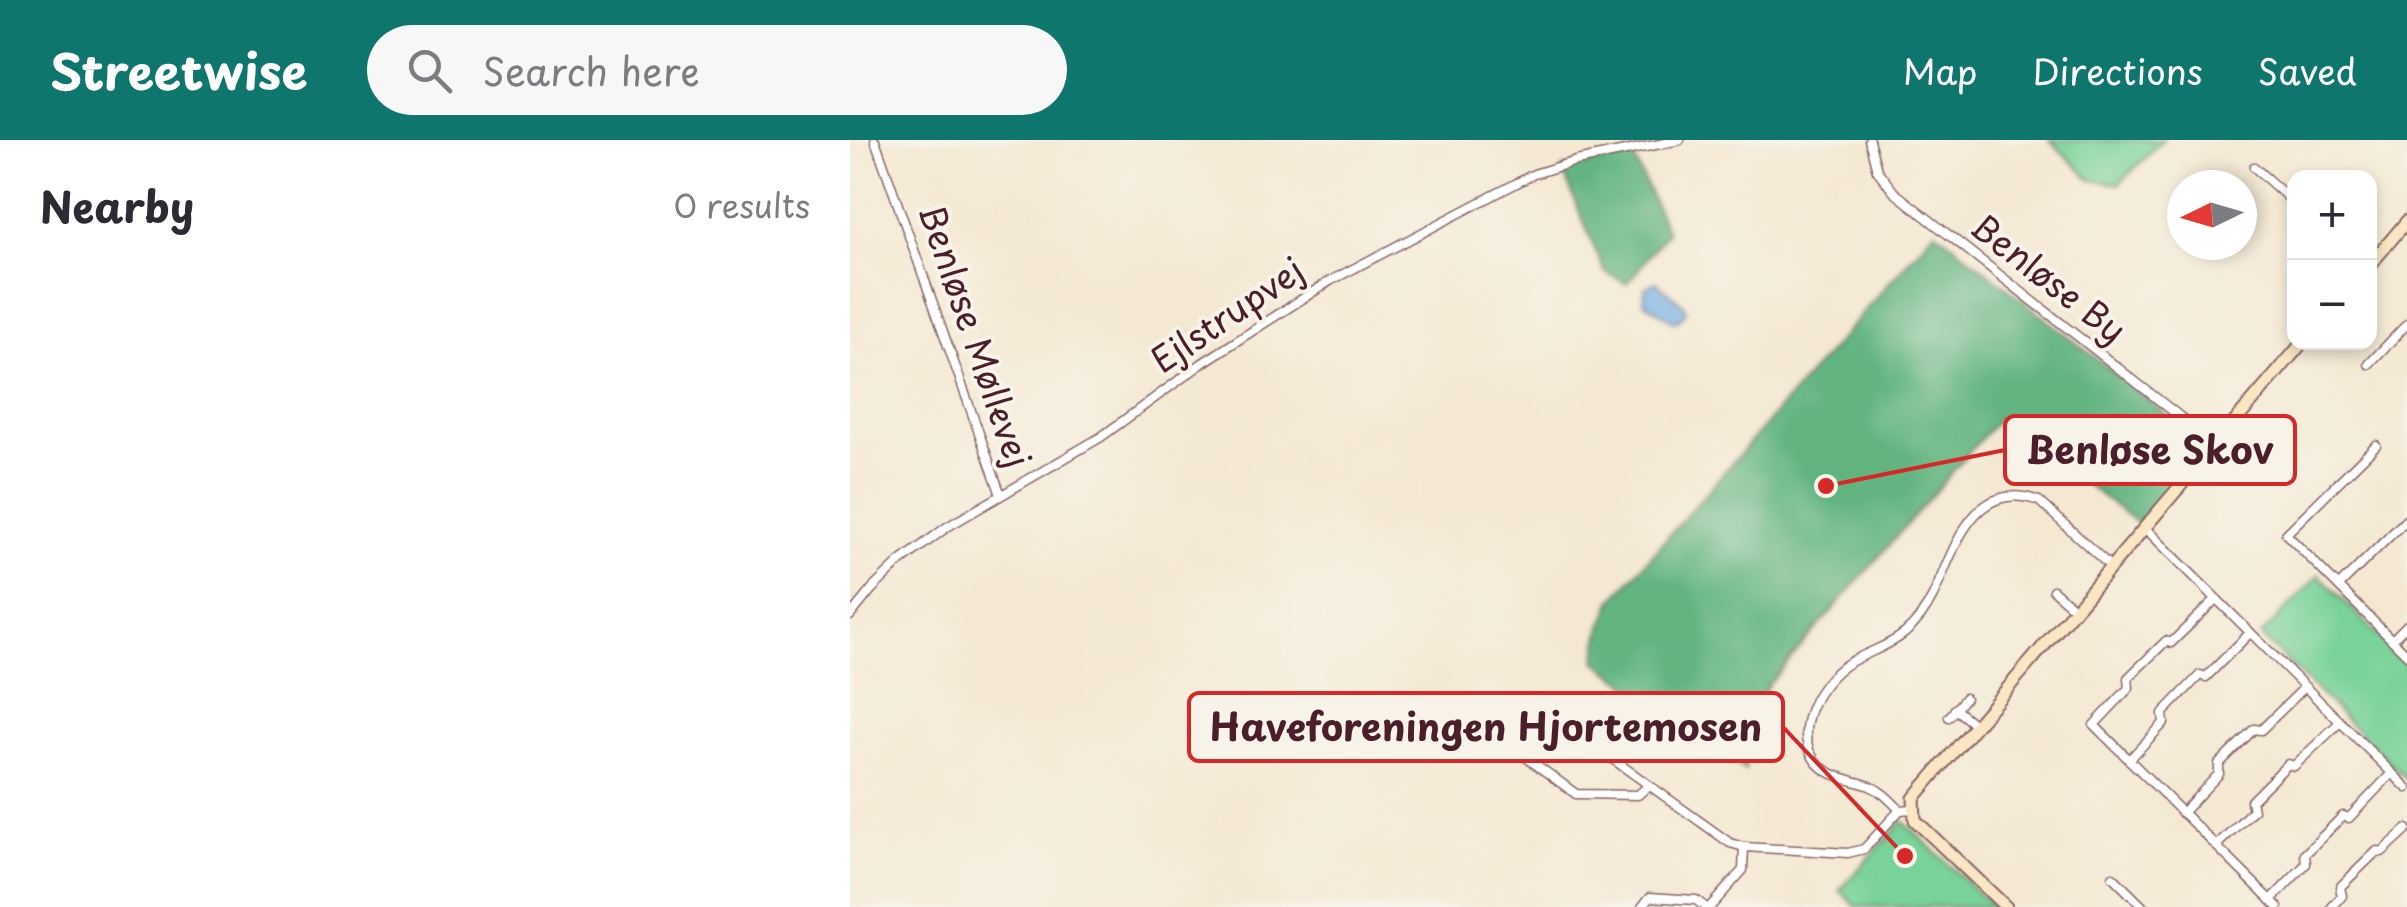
<!DOCTYPE html>
<html lang="en">
<head>
<meta charset="utf-8">
<style>
  :root { --surface:#fff; --page:#f7f7f7; --text:#2b2b33; --muted:#7c7c81; --line:#e1e1e2; --accent:#0f766e }
  body { margin:0; font-family:"Playpen Sans",sans-serif; background:var(--page); color:var(--text) }
  .controls { position:absolute; right:30px; top:30px; display:grid; overflow:hidden; border-radius:20px; box-shadow:0 5px 15px #0003 }
  .controls button { width:90px; height:90px; display:grid; place-items:center; padding:0; border:0; border-bottom:2px solid var(--line); background:var(--surface); color:var(--text); font:50px sans-serif }
  .compass { position:absolute; left:1317px; top:30px; width:90px; height:90px; border-radius:50%; background:var(--surface); box-shadow:0 5px 15px #0003; rotate:265deg }
  .list { margin:0; padding:0; list-style:none }
  h2 { display:flex; justify-content:space-between; align-items:center; height:130px; margin:0; padding:0 40px; font-size:42px }
  h2 small { font-size:32px; font-weight:400; color:var(--muted) }
  .icon { flex:none; width:55px; height:55px; fill:none; stroke:currentColor; stroke-width:2; stroke-linecap:round; stroke-linejoin:round }
  .map { position:relative; flex:none; width:1557px; height:767px; overflow:hidden }
  header { display:flex; align-items:center; gap:60px; box-sizing:border-box; height:140px; padding:0 50px; background:var(--accent); color:#fff }
  header strong { font-size:48px }
  nav { display:flex; gap:55px; margin-inline-start:auto; font-size:35px }
  .search { width:700px; height:90px; background:var(--page); display:flex; align-items:center; gap:25px; box-sizing:border-box; padding:0 35px; border-radius:55px; color:var(--muted); font-size:38px }
  main { display:flex }
  aside { flex:1; background:var(--surface) }
  .map>svg:first-child { display:block }
  .green { fill:#78d299; stroke:#617862; stroke-width:2.5 }
  .forest { fill:#62b481; stroke:#566a56; stroke-width:2.5 }
  .water { fill:#73afe4; stroke:#5e6788; stroke-width:2.5 }
  .lines { fill:none; stroke-linecap:round; stroke-linejoin:round }
  .street-casing { stroke:#866565; stroke-width:11 }
  .secondary-casing { stroke:#866565; stroke-width:15 }
  .street { stroke:#fff; stroke-width:8 }
  .secondary { stroke:#fbe6c4; stroke-width:11 }
  .labels { text-anchor:middle; stroke-width:8; stroke-linejoin:round; paint-order:stroke }
  .street-label { font-size:35px; fill:#4a1f2b; stroke:#f7f3e8 }
  .leader { fill:none; stroke:#d62828; stroke-width:4 }
  .callout-dot { fill:#d62828; stroke:#f7f3e8; stroke-width:4 }
  .callout { fill:#f7f3e8; stroke:#d62828; stroke-width:4 }
  .callout-label { font-size:38px; text-anchor:middle; font-weight:bold; fill:#4a1f2b }
</style>
</head>
<body>
<header>
<strong>Streetwise</strong>
<div class="search"><svg class="icon" aria-label="search" viewBox="0 0 24 24"><circle cx="10" cy="10" r="6"/><path d="M15 15l6 6"/></svg>Search here</div>
<nav><a>Map</a><a>Directions</a><a>Saved</a></nav>
</header>
<main>
<aside>
<h2>Nearby<small>0 results</small></h2>
<ul class="list">
</ul>
</aside>
<div class="map">
<svg width="1557" height="767" viewBox="0 0 1557 767">
  <rect width="100%" height="100%" fill="#f7f3e8"/>
  <filter id="ink" filterUnits="userSpaceOnUse"><feTurbulence type="fractalNoise" baseFrequency=".01" numOctaves="2"/><feDisplacementMap in="SourceGraphic" scale="20" xChannelSelector="R" yChannelSelector="G"/><feConvolveMatrix kernelMatrix="1 2 1 2 8 2 1 2 1" color-interpolation-filters="sRGB"/></filter>
  <filter id="wash" filterUnits="userSpaceOnUse"><feTurbulence type="fractalNoise" baseFrequency=".0048" numOctaves="4" result="noise"/><feDisplacementMap in="SourceGraphic" scale="40" xChannelSelector="R" yChannelSelector="G"/><feGaussianBlur stdDeviation="2.25" result="paint"/><feColorMatrix in="noise" values="0 0 0 0 0 0 0 0 0 0 0 0 0 0 0 0 0 1.4 0 .05"/><feComposite in="paint" operator="in"/></filter>
  <g filter="url(#wash)">
    <rect width="100%" height="100%" fill="#f4e8d2"/>
    <g class="green">
      <polygon points="1200,0 1313,0 1269,44 1241,40"/>
      <polygon points="1469,435 1557,524 1557,640 1411,496"/>
      <polygon points="1053,681 1143,767 1007,767 990,750"/>
    </g>
    <g class="forest">
      <polygon points="783,16 817,92 777,144 754,131 712,29"/>
      <polygon points="1085,90 1357,307 1291,386 1149,278 917,546 899,585 895,630 746,521 751,489 763,460"/>
    </g>
    <polygon class="water" points="806,142 836,167 835,174 825,182 794,162 795,148"/>
  </g>
  <g filter="url(#ink)">
    <g class="lines">
      <defs>
        <g id="street">
          <polyline points="25,0 151,355"/>
          <polyline points="1019,0 1027,30 1044,52 1366,305"/>
          <polyline points="1404,27 1444,63"/>
          <polyline points="1519,224 1557,184"/>
          <polyline points="1526,305 1436,394 1557,515"/>
          <polyline points="1295,388 1557,648"/>
          <polyline points="1489,446 1557,379"/>
          <polyline points="1203,450 1225,469"/>
          <polyline points="1366,459 1321,503 1316,501 1278,538 1279,548 1244,585 1428,767"/>
          <polyline points="0,476 22,449 50,422 97,387 251,297 354,222 480,141 684,34 726,21 830,0"/>
          <polyline points="1542,500 1557,485"/>
          <polyline points="1105,569 1125,585"/>
          <polyline points="1099,577 1115,558"/>
          <polyline points="1279,620 1314,583 1313,573 1350,535 1356,537 1400,493"/>
          <polyline points="798,646 788,655 726,654 673,615 672,606 693,578 701,575 880,703 894,707 998,713 1014,709 1050,670"/>
          <path d="M1062 669 1050 670C1040 660 1032 651 1020 646 1003 640 984 638 970 626 939 596 965 547 994 526 1013 513 1037 508 1055 493 1067 483 1076 470 1083 456 1104 411 1122 337 1189 361L1262 428"/>
          <polyline points="1332,673 1369,634 1369,624 1404,589 1411,590 1455,547"/>
          <polyline points="1366,706 1403,670 1401,661 1438,624 1444,626 1490,582"/>
          <polyline points="1263,737 1293,767"/>
          <polyline points="1421,760 1456,724 1455,714 1493,676 1499,678 1542,633"/>
          <polyline points="792,767 800,757 846,760 855,767"/>
          <polyline points="860,767 893,730 894,707"/>
          <polyline points="1482,767 1492,756 1490,747 1527,711 1532,712 1557,689"/>
        </g>
        <g id="secondary">
          <polyline points="1520,125 1557,81"/>
          <polyline points="1156,767 1065,680 1064,658 1453,202"/>
        </g>
      </defs>
      <use href="#street" class="street-casing"/>
      <use href="#secondary" class="secondary-casing"/>
      <use href="#street" class="street"/>
      <use href="#secondary" class="secondary"/>
    </g>
  </g>
  <g class="labels">
    <g class="street-label">
      <text transform="translate(1198 139) rotate(38)" y="12">Benløse By</text>
      <text transform="translate(378 176) rotate(-34)" y="12">Ejlstrupvej</text>
      <text transform="translate(124 196) rotate(71)" y="12">Benløse Møllevej</text>
    </g>
  </g>
  <path class="leader" d="M976 346L1155 310M1055 716L933 587"/>
  <g class="callout-dot">
    <circle cx="976" cy="346" r="10"/>
    <circle cx="1055" cy="716" r="10"/>
  </g>
  <g class="callout">
    <rect x="1155" y="276" width="290" height="68" rx="10"/>
    <rect x="339" y="553" width="594" height="68" rx="10"/>
  </g>
  <g class="callout-label">
    <text x="1300" y="324">Benløse Skov</text>
    <text x="636" y="601">Haveforeningen Hjortemosen</text>
  </g>
</svg>
<div class="controls">
<button>+</button>
<button>−</button>
</div>
<svg class="compass" viewBox="-18 -18 36 36"><path d="M0-13l5 13h-10z" fill="#e53935"/><path d="M0 13l5-13h-10z" fill="#7c7c81"/></svg>
</div>
</main>
</body>
</html>
